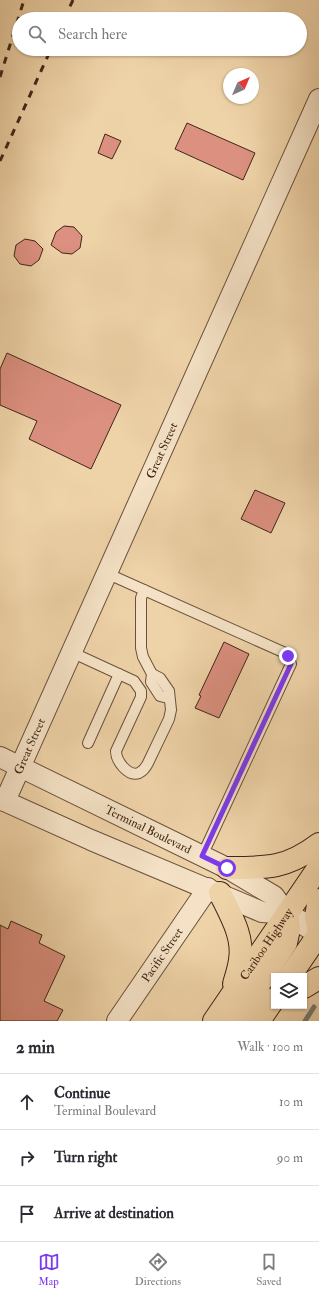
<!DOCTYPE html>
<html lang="en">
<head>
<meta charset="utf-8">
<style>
  :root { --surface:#fff; --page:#f7f7f7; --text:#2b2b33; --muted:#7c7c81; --line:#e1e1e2; --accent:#7c3aed }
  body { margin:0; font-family:"IM FELL Double Pica",serif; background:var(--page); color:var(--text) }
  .controls { position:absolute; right:12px; bottom:12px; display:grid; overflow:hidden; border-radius:0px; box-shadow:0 1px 3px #0004 }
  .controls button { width:36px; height:36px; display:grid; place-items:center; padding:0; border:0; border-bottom:1px solid var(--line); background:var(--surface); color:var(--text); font:20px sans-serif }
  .compass { position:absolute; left:223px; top:68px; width:36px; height:36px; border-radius:50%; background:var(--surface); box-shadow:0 1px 3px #0004; rotate:44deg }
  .stop { position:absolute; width:12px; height:12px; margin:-9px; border:3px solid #7c3aed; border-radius:50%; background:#fff }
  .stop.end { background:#7c3aed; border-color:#fff; box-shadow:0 1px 4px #0008 }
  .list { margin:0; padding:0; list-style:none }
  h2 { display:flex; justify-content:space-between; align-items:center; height:52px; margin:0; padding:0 16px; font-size:17px }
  h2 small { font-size:13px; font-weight:400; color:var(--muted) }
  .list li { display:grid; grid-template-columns:26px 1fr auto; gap:12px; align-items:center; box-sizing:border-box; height:56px; padding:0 16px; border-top:1px solid var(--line) }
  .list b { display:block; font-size:15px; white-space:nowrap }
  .list p { margin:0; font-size:13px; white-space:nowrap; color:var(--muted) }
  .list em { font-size:13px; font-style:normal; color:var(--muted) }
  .icon { flex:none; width:22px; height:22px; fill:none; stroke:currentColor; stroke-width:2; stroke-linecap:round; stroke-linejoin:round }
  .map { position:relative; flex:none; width:319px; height:1021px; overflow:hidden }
  .search { position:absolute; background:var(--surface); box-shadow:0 1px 3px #0004; left:12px; right:12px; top:12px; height:44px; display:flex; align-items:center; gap:10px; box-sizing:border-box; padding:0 14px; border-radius:22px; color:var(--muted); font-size:15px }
  .sheet { height:220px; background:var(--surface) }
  nav { display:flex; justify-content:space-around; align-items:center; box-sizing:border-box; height:56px; border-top:1px solid var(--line); background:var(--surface); font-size:11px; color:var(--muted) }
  nav a { display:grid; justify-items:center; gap:2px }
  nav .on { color:var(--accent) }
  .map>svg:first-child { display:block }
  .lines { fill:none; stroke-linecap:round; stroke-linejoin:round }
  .stream { stroke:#777c74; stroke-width:5 }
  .building { fill:#dc9080; stroke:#3f2619 }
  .service-casing { stroke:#6b513d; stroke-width:12 }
  .minor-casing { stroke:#6b513d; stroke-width:22 }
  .tertiary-casing { stroke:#6b513d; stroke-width:24 }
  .trunk-casing { stroke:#3f2619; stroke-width:24 }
  .service { stroke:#f5e2c6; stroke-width:10 }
  .minor { stroke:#f5e2c6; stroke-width:20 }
  .tertiary { stroke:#f5e2c6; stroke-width:22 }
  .trunk { stroke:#efd3a8; stroke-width:22 }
  .rail { stroke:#3f2619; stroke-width:3; stroke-dasharray:7 7; stroke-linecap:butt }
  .route { stroke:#7c3aed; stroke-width:5 }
  .labels { text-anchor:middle; stroke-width:3.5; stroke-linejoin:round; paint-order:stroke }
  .street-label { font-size:12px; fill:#3f2619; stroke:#f5e2c6 }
</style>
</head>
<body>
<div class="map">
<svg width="319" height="1021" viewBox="0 0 319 1021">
  <rect width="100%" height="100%" fill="#efd3a8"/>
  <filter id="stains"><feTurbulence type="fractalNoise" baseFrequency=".005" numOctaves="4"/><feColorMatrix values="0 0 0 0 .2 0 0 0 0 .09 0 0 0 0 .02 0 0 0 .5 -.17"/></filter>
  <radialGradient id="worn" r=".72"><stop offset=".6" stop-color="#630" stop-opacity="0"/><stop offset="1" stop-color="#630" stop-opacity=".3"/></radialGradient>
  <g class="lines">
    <polyline class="stream" points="305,1021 314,1007"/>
  </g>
  <g class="building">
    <polygon points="187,123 255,153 243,180 175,149"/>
    <polygon points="105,134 121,141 112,159 98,153"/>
    <polygon points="64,226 74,227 82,236 80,248 72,254 62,253 51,245 56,232"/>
    <polygon points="25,239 35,241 43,249 39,260 31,266 20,264 14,256 16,245"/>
    <polygon points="7,353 121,405 91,469 29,439 37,421 0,405 0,369"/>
    <polygon points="255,490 285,503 271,533 241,519"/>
    <polygon points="224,642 249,654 219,718 195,708 201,696 199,695"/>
    <polygon points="11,921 42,935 39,943 65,956 44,1001 63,1010 57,1021 0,1021 0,925 8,929"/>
  </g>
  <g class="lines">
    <defs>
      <g id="service">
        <polyline points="106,573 283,652 288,656 291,664 202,856"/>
        <polyline points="144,590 141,598 141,648 143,657 152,674 151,682 160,696 168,698"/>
        <path d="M71 652 134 681 141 691V697L116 751C116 761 128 777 139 773 143 771 146 767 148 763L169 719 171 710 169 691 160 678 152 674"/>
        <polyline points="88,743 119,674"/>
      </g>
      <g id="minor">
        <path id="s1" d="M0 757 227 868 274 896 287 914"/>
        <polyline points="0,799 91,840 262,912 287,914"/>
        <path id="s2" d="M5 801 319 99"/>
        <path id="s3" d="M117 1021 208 888"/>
      </g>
      <polyline id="tertiary" points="287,914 319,933"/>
      <g id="trunk">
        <path d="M227 868C266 868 286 869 319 844"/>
        <path d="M220 893C230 914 244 936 240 960 239 968 236 977 234 984"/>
        <polyline points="319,900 316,916 319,931"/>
        <polyline points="290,976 319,934"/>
        <polyline points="304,987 319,978"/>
        <path id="s4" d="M214 1021 319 867"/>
        <polyline points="235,1021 286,943 289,929 287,914"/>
        <polyline points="259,1021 274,999"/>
      </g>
    </defs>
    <use href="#service" class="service-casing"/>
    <use href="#minor" class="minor-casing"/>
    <use href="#tertiary" class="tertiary-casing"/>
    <use href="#trunk" class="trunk-casing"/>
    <use href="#service" class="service"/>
    <use href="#minor" class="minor"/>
    <use href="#tertiary" class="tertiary"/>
    <use href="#trunk" class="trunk"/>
    <g class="rail">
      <polyline points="64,19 73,0"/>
      <polyline points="0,77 24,0"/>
      <polyline points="0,161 51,49"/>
    </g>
  </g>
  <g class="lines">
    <polyline class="route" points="227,868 202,856 291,664 288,656"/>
  </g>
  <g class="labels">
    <g class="street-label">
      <text dy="4" stroke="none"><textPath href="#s2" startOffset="384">Great Street</textPath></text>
      <text dy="4" stroke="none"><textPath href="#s2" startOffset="60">Great Street</textPath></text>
      <text dy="4" stroke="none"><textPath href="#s1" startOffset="165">Terminal Boulevard</textPath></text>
      <text dy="4" stroke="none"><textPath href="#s4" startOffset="93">Cariboo Highway</textPath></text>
      <text dy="4" stroke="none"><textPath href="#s3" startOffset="80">Pacific Street</textPath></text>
    </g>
  </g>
  <rect width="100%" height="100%" filter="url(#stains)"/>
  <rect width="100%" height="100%" fill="url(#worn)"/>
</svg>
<div class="controls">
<button><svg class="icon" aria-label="layers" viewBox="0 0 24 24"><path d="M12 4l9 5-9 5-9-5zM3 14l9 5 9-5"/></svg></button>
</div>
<svg class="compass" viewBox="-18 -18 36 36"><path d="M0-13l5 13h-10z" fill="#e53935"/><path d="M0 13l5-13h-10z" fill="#7c7c81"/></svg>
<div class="stop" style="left:227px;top:868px"></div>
<div class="stop end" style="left:288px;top:656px"></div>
<div class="search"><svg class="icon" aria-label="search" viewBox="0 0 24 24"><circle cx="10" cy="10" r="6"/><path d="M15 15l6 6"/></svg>Search here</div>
</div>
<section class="sheet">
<h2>2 min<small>Walk · 100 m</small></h2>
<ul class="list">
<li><svg class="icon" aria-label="ahead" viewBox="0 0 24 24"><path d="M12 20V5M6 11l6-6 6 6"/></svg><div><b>Continue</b><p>Terminal Boulevard</p></div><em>10 m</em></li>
<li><svg class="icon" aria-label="right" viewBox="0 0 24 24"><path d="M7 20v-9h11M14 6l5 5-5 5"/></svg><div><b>Turn right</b></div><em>90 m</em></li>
<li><svg class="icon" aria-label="arrive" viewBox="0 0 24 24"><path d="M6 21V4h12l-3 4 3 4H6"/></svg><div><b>Arrive at destination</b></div></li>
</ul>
</section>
<nav>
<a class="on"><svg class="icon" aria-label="map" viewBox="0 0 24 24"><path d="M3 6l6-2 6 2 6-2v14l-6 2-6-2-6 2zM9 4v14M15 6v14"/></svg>Map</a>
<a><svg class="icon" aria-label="directions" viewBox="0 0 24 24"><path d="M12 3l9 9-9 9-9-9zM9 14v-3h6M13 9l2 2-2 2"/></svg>Directions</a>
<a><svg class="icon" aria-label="saved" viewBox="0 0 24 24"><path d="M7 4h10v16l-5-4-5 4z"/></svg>Saved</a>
</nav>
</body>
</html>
